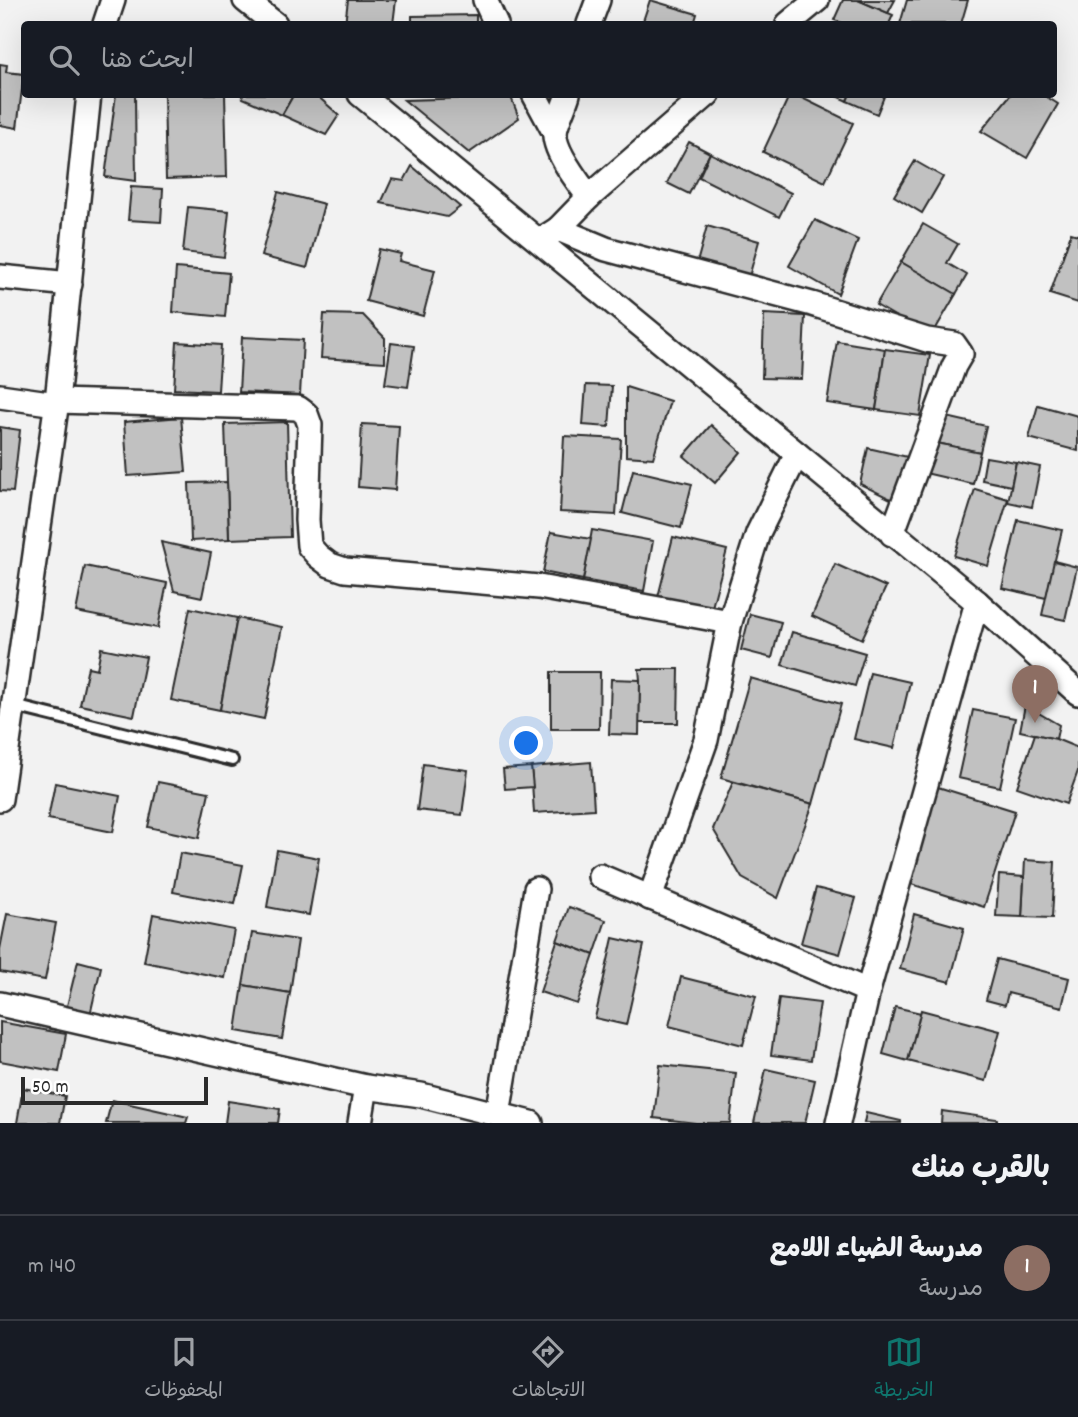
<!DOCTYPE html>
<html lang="ar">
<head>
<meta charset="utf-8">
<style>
  :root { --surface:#171b24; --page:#20242c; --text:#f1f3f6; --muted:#9ea1a6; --line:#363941; --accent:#0f766e }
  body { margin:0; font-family:Dekko,"Playpen Sans Arabic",sans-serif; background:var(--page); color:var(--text); direction:rtl }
  .scale { position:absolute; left:21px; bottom:18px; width:187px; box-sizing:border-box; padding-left:7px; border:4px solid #2b2b2b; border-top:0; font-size:19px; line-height:24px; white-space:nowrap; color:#2b2b2b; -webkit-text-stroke:5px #fff; paint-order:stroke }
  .you { position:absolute; left:527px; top:744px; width:24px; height:24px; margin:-18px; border:5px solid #fff; border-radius:50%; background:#1a73e8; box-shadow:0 0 0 10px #1a73e833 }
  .badge { display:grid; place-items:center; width:46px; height:46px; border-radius:50%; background:var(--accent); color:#fff; font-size:23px; font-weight:700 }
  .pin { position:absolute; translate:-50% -58px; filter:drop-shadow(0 2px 4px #0008) }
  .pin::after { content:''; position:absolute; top:37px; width:24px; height:21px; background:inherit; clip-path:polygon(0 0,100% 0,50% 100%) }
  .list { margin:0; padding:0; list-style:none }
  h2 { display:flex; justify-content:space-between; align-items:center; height:91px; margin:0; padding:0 28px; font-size:30px }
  h2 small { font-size:23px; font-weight:400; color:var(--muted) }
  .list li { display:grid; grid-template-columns:46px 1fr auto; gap:21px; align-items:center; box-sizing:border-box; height:105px; padding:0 28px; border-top:2px solid var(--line) }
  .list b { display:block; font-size:26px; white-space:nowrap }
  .list p { margin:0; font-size:23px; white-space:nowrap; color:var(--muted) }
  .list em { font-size:23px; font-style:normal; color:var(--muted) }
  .icon { flex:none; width:38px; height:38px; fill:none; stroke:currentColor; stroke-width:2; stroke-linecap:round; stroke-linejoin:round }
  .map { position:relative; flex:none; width:1078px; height:1123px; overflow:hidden; direction:ltr }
  .search { position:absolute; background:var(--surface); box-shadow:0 7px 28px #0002; left:21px; right:21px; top:21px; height:77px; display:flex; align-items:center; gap:18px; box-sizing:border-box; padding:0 24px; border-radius:7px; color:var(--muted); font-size:26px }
  .sheet { height:196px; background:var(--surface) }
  nav { display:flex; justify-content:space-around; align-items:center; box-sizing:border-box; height:98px; border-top:2px solid var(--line); background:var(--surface); font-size:19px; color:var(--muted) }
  nav a { display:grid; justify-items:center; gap:4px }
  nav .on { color:var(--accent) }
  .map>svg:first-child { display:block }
  .building { fill:#c1c1c1; stroke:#2b2b2b; stroke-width:2 }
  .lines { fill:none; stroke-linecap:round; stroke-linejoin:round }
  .service-casing { stroke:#2b2b2b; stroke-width:16 }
  .minor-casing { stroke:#2b2b2b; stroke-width:28 }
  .service { stroke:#fff; stroke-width:10 }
  .minor { stroke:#fff; stroke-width:23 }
</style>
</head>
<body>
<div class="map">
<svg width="1078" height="1123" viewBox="0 0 1078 1123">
  <rect width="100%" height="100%" fill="#f2f2f2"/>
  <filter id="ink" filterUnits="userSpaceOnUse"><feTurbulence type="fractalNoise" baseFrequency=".0143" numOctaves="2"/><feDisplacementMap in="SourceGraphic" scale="14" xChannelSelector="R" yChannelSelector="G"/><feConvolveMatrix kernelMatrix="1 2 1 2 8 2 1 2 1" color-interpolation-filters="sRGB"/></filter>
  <g filter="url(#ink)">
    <g class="building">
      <polygon points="348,0 396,0 393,24 345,24"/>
      <polygon points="650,0 697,14 694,24 642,24"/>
      <polygon points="843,0 858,0 893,15 889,24 845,24 834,20"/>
      <polygon points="858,0 895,0 888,13"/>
      <polygon points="907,0 968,0 961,24 900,24"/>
      <polygon points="476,15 476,24 412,24 412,16"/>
      <polygon points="0,64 7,65 6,72 24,74 17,128 0,125"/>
      <polygon points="116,94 135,94 136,181 105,177"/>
      <polygon points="164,94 225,94 227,177 166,179"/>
      <polygon points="242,94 294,94 282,115 243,98"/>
      <polygon points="294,94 315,94 339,115 326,135 282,115"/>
      <polygon points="790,94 794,94 853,123 825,182 763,152"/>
      <polygon points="832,94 850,94 847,101"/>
      <polygon points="850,94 885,94 877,114 847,101"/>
      <polygon points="1011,94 1042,94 1058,104 1027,158 981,131"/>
      <polygon points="511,97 519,118 469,153 404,100"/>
      <polygon points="689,142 710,153 689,194 667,183"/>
      <polygon points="710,153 791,193 779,217 699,177"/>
      <polygon points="915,161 943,177 922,213 894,196"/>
      <polygon points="412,166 460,207 447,217 381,203 392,179 404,181"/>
      <polygon points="131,187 163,189 161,222 128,220"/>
      <polygon points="278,192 324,204 307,268 261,256"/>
      <polygon points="188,207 229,211 224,257 183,252"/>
      <polygon points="815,220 858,240 838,294 789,266"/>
      <polygon points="923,224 958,244 947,263 967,275 956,294 901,262"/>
      <polygon points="707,226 759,241 747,284 695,270"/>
      <polygon points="1071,233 1078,235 1078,303 1050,294"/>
      <polygon points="379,249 401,254 399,261 435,270 423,316 366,301"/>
      <polygon points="901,262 956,294 931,337 876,305"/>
      <polygon points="176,268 229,273 225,317 173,312"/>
      <polygon points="324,314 363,315 385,338 385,362 321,358"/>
      <polygon points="764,314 805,316 802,379 762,378"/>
      <polygon points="242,337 303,340 300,395 239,392"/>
      <polygon points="837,341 885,349 876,410 827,403"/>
      <polygon points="177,342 221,345 218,391 174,389"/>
      <polygon points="391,343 414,346 408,387 385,384"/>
      <polygon points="885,349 930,355 920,416 876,410"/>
      <polygon points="586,385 612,386 609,427 583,425"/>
      <polygon points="626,387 670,401 653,458 626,456"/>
      <polygon points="1038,405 1078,416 1078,451 1029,438"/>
      <polygon points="938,415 986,426 980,452 932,442"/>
      <polygon points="181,417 186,472 128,476 124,422"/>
      <polygon points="287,422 290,537 229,539 225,424"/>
      <polygon points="362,424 399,426 395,490 358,487"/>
      <polygon points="711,425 741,452 715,483 684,456"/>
      <polygon points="0,427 20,430 13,492 0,491"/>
      <polygon points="564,436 621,439 616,515 560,512"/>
      <polygon points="932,442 980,452 973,484 925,473"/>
      <polygon points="868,448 912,458 899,503 860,484"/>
      <polygon points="986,457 1016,462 1011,486 982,480"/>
      <polygon points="1016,462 1040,467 1032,507 1008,502"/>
      <polygon points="633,470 692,484 681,528 622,513"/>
      <polygon points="227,482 229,539 191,541 189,483"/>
      <polygon points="975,489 1008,499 988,566 954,556"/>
      <polygon points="1018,520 1062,530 1046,598 1002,588"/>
      <polygon points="592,530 653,541 644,591 583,580"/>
      <polygon points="551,532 591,539 583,580 543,572"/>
      <polygon points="673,537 727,550 711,611 658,597"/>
      <polygon points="161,542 211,553 202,597 174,591"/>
      <polygon points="1054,561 1077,567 1065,620 1042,615"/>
      <polygon points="835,564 886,587 862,639 812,616"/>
      <polygon points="85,566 167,583 158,628 76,612"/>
      <polygon points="190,608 237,618 220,710 171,700"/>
      <polygon points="750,614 781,622 772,658 741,650"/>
      <polygon points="237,618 282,627 264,719 220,710"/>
      <polygon points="792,632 865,653 855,686 782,665"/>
      <polygon points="101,648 146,657 134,716 80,705 88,667 97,669"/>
      <polygon points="639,669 679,669 678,723 639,723 640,680"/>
      <polygon points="551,672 600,672 599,729 551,729"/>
      <polygon points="870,673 910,682 894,748 854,739"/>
      <polygon points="750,678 841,704 813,804 721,778"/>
      <polygon points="611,679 640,680 639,735 609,734"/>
      <polygon points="1025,705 1059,725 1056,739 1020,731"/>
      <polygon points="973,710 1015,718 1000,787 958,778"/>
      <polygon points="1035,734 1056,739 1078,748 1078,771 1066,804 1017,787"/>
      <polygon points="591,762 594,809 534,813 531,767"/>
      <polygon points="423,764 468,770 462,815 417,810"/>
      <polygon points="531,767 533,787 505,789 503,769"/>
      <polygon points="158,782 209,792 199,838 148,827"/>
      <polygon points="733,782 813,804 778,898 742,878 713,829"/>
      <polygon points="55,783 120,796 113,832 48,819"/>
      <polygon points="938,787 1015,811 984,907 908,883"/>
      <polygon points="277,850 319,858 309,915 267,907"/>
      <polygon points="180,853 243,865 235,904 173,892"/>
      <polygon points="1025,860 1055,862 1052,918 1022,917"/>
      <polygon points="999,875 1024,877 1022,917 996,916"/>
      <polygon points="816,888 856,898 840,954 801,943"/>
      <polygon points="569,907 606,920 594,955 557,941"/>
      <polygon points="7,914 56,923 45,980 0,972 0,949"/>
      <polygon points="153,914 234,930 225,978 144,962"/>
      <polygon points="914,914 964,928 950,982 900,969"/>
      <polygon points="252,933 298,940 290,993 243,985"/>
      <polygon points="613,938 644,945 626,1025 595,1018"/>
      <polygon points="557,941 594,955 577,1004 540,992"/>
      <polygon points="997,959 1069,978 1062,1007 1008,993 1005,1005 986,1000"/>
      <polygon points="78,961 101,967 88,1024 64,1018"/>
      <polygon points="681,977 756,996 743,1045 669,1026"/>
      <polygon points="243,985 290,993 282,1039 236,1031"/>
      <polygon points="779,998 820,1003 811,1060 771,1055"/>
      <polygon points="895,1007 921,1013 908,1061 883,1054"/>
      <polygon points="921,1010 1000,1031 986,1081 908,1061"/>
      <polygon points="0,1022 66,1034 59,1072 0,1061"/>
      <polygon points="660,1065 736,1073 730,1123 696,1123 654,1118"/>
      <polygon points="766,1069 815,1080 805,1123 754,1123"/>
      <polygon points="23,1088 65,1096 60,1123 17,1123"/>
      <polygon points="112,1100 188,1117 186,1123 106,1123"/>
      <polygon points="228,1101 280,1109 278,1123 225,1123"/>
      <polygon points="942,1111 997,1119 997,1123 941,1123"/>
      <polygon points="866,1113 901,1121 901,1123 864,1123"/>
    </g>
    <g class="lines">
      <defs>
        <polyline id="service" points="14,706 232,760"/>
        <g id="minor">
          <polyline points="245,0 275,24"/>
          <polyline points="485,0 496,24"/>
          <polyline points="105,24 113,0"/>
          <polyline points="589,24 598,0"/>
          <polyline points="788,24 817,0"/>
          <polyline points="360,94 977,602 1078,693"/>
          <polyline points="534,94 555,133"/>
          <path d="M568 94C565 105 556 123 555 132 553 151 579 183 589 197"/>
          <polyline points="558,229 606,249 812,304 927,340 954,344 961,354 954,366 892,534"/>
          <polyline points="547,236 558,229 589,197 708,94"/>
          <polyline points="0,277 70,284"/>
          <polyline points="0,396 56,404"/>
          <polyline points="57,401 298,408 306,414 310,425 307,520 309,546 318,556 330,565 345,570 539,587 730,622 758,533 797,454"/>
          <polyline points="0,799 57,401 89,94"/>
          <polyline points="600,876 868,991"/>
          <polyline points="650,898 706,740 730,622"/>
          <polyline points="0,1004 366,1087 421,1095 531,1123"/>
          <polyline points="498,1114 536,889"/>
          <polyline points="360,1123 366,1087"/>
          <polyline points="838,1123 868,991 977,602"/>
        </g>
      </defs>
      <use href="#service" class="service-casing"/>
      <use href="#minor" class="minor-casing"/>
      <use href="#service" class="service"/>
      <use href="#minor" class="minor"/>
    </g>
  </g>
</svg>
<div class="scale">50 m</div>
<div class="you"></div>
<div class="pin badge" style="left:1035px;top:723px;background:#8d6e63">1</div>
<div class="search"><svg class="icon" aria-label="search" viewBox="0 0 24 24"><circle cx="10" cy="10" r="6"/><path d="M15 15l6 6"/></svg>ابحث هنا</div>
</div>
<section class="sheet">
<h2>بالقرب منك<small></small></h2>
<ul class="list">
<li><span class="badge" style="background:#8d6e63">1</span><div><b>مدرسة الضياء اللامع</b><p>مدرسة</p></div><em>140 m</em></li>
</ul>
</section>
<nav>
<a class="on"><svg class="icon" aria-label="map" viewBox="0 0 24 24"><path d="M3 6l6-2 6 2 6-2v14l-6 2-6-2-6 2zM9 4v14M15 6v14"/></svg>الخريطة</a>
<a><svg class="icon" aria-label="directions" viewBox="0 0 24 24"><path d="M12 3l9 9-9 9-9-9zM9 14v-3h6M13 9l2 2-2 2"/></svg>الاتجاهات</a>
<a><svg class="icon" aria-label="saved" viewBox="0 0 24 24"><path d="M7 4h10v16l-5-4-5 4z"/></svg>المحفوظات</a>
</nav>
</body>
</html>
